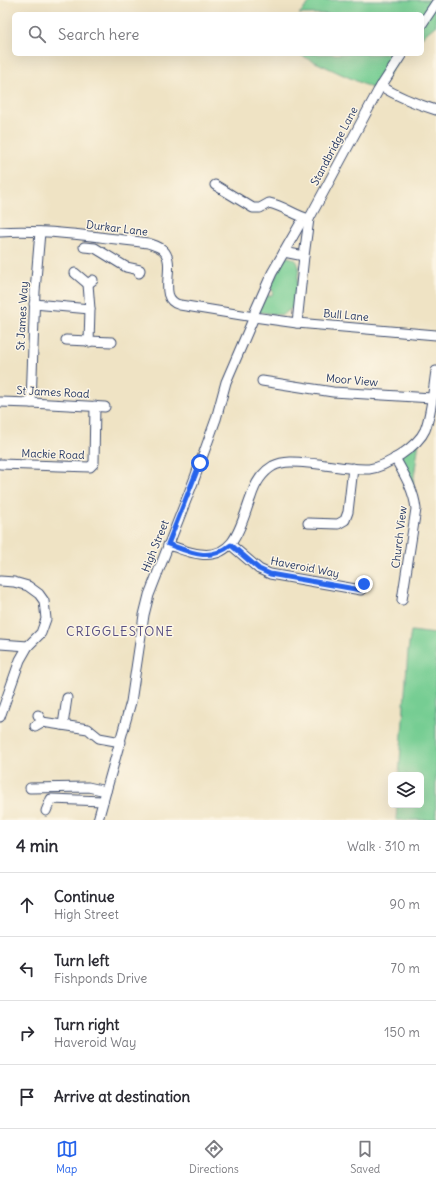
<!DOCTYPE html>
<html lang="en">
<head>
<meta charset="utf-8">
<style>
  :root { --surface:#fff; --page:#f2f2f3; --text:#2b2b33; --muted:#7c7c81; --line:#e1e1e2; --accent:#2563eb }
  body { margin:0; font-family:Delius,sans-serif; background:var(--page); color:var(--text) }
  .controls { position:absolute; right:12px; bottom:12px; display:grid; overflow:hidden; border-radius:6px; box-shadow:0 4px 16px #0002 }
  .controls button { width:36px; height:36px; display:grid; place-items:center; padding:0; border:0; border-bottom:1px solid var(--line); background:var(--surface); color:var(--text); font:20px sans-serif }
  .stop { position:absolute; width:12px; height:12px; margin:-9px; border:3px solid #2563eb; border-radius:50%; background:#fff }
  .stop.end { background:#2563eb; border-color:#fff; box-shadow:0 1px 4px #0008 }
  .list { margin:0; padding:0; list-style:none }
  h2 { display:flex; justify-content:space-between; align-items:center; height:52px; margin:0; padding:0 16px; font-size:17px }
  h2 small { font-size:13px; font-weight:400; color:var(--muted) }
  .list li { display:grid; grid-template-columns:26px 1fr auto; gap:12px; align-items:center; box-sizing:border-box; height:64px; padding:0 16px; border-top:1px solid var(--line) }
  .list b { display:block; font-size:15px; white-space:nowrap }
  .list p { margin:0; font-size:13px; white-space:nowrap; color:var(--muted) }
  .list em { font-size:13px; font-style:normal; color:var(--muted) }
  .icon { flex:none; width:22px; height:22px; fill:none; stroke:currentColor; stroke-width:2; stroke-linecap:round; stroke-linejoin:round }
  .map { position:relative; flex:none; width:436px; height:820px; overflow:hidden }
  .search { position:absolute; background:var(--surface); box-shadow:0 4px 16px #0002; left:12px; right:12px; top:12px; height:44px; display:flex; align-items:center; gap:10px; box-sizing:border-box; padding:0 14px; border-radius:6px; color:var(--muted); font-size:15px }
  .sheet { height:308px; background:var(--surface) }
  nav { display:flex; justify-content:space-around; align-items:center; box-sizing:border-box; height:56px; border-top:1px solid var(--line); background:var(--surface); font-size:11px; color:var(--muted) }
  nav a { display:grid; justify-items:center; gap:2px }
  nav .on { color:var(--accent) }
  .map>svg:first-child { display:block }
  .green { fill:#76cd93; stroke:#487e78 }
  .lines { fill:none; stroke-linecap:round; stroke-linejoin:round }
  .minor-casing { stroke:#3b4a6d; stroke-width:11 }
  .minor { stroke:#fff; stroke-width:9 }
  .route { stroke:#2563eb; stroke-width:5 }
  .labels { text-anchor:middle; stroke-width:3; stroke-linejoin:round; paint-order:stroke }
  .street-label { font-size:11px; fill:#1b2f5e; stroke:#fcf5e5 }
  .quarter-label { font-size:13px; letter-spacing:1px; fill:#585083; stroke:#fcf5e5 }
</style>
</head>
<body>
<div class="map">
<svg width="436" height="820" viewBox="0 0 436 820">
  <rect width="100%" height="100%" fill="#fcf5e5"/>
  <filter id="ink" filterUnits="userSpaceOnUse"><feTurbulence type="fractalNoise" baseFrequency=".025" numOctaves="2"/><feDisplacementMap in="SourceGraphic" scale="8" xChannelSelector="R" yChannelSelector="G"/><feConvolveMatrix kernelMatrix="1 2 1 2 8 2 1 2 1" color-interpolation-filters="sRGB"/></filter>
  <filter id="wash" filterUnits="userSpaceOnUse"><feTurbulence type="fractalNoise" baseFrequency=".012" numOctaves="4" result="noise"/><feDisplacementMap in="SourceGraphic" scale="16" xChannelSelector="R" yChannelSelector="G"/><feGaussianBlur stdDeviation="0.9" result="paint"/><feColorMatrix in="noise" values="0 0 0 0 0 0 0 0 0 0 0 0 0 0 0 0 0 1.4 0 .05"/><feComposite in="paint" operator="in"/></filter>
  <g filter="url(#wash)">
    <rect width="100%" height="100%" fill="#efe3c4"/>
    <g class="green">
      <polygon points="312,0 436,0 436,25 422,37 422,14 299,14"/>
      <polygon points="298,54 402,54 378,91"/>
      <path d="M288 257C295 258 298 261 299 268L294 306 283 315 258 312 266 296 272 295 273 291 270 287 285 258Z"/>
      <polygon points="419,442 412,491 396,459"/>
      <polygon points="411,631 436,634 436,820 396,820 397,805 421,805 421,775 399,775 408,651"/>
    </g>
  </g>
  <g filter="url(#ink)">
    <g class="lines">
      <defs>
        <g id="minor">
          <polyline points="422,24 436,3"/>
          <path d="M381 86C398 97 417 104 436 110"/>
          <path d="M215 185 253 208H260L269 203C284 206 294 215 309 219"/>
          <path d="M0 232C49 229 99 237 148 243 153 245 159 246 163 250 178 264 155 299 180 305L254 317 297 323 436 335"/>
          <polyline points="84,247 95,248 126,267 140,270 139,273"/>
          <polyline points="284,252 304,256"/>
          <polyline points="75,273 88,284 93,280"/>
          <polyline points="88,284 90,309 89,342"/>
          <polyline points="34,304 90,309"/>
          <polyline points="255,311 272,273 300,224"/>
          <polyline points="297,323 304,256 309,219 378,91 402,54"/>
          <polyline points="66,340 112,342"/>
          <polyline points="262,381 333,392 432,398"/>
          <polyline points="0,402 31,403 105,407"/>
          <polyline points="31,403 35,291 40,232"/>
          <path d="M395 458C404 474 414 490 416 509L402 600"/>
          <polyline points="0,464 90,467 94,463 95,406"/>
          <polyline points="308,523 338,524 345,520 348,512 353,468"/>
          <path d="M168 545C179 548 189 553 200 554 236 559 241 523 251 497 255 484 261 473 273 466 287 459 303 463 318 464 334 466 353 470 369 469 386 467 418 446 425 430 432 412 433 390 436 371"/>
          <polyline points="231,545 259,569 270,574 361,590"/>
          <polyline points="0,581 14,582 28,586 39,594 44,601 46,619 41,633 28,646 20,660 0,717"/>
          <polyline points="0,644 28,646"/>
          <polyline points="42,722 88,729 99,738 121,742"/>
          <polyline points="63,725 67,698"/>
          <polyline points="35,726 42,722 38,715"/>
          <polyline points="30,788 88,787 106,791"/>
          <polyline points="46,811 51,799 103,801"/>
          <polyline points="98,820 131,702 144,615 149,595 194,480 216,419 226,382 254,317"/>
        </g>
      </defs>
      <use href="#minor" class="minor-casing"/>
      <use href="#minor" class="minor"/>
    </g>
  </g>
  <g class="lines" filter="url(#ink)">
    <path class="route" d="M200 463 168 544C192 553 209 562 231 545L259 569 270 574 361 590 364 584"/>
  </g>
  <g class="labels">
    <g class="street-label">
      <text transform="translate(334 146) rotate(-62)" y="4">Standbridge Lane</text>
      <text transform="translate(117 228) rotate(7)" y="4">Durkar Lane</text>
      <text transform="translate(346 315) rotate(5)" y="4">Bull Lane</text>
      <text transform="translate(22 316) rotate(-87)" y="4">St James Way</text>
      <text transform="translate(352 380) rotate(5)" y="4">Moor View</text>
      <text transform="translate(53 392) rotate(3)" y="4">St James Road</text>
      <text transform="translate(53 454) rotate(2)" y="4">Mackie Road</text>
      <text transform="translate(399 537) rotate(-83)" y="4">Church View</text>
      <text transform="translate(155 546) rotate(-68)" y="4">High Street</text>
      <text transform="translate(305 567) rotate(11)" y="4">Haveroid Way</text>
    </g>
    <g class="quarter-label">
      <text x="120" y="636">CRIGGLESTONE</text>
    </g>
  </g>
</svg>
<div class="controls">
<button><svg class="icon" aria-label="layers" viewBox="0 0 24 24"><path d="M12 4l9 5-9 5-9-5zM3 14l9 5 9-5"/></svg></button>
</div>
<div class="stop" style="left:200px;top:463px"></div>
<div class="stop end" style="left:364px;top:584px"></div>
<div class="search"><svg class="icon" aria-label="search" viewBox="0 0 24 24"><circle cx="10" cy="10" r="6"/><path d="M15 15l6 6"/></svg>Search here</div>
</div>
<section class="sheet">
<h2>4 min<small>Walk · 310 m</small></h2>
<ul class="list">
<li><svg class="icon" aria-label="ahead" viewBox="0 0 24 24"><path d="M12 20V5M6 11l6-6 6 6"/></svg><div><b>Continue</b><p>High Street</p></div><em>90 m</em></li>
<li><svg class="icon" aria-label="left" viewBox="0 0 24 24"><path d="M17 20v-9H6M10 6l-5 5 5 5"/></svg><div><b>Turn left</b><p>Fishponds Drive</p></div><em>70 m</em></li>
<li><svg class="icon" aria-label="right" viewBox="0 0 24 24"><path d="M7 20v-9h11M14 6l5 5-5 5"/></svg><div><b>Turn right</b><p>Haveroid Way</p></div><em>150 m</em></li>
<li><svg class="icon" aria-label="arrive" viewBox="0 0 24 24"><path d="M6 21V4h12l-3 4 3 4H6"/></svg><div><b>Arrive at destination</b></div></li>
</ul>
</section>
<nav>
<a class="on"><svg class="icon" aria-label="map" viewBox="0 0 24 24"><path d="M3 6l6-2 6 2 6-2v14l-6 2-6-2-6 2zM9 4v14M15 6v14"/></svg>Map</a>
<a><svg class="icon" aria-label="directions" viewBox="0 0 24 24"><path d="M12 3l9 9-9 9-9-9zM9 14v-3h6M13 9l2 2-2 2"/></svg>Directions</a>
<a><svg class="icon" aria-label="saved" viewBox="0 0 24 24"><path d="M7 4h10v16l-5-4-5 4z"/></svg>Saved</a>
</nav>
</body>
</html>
